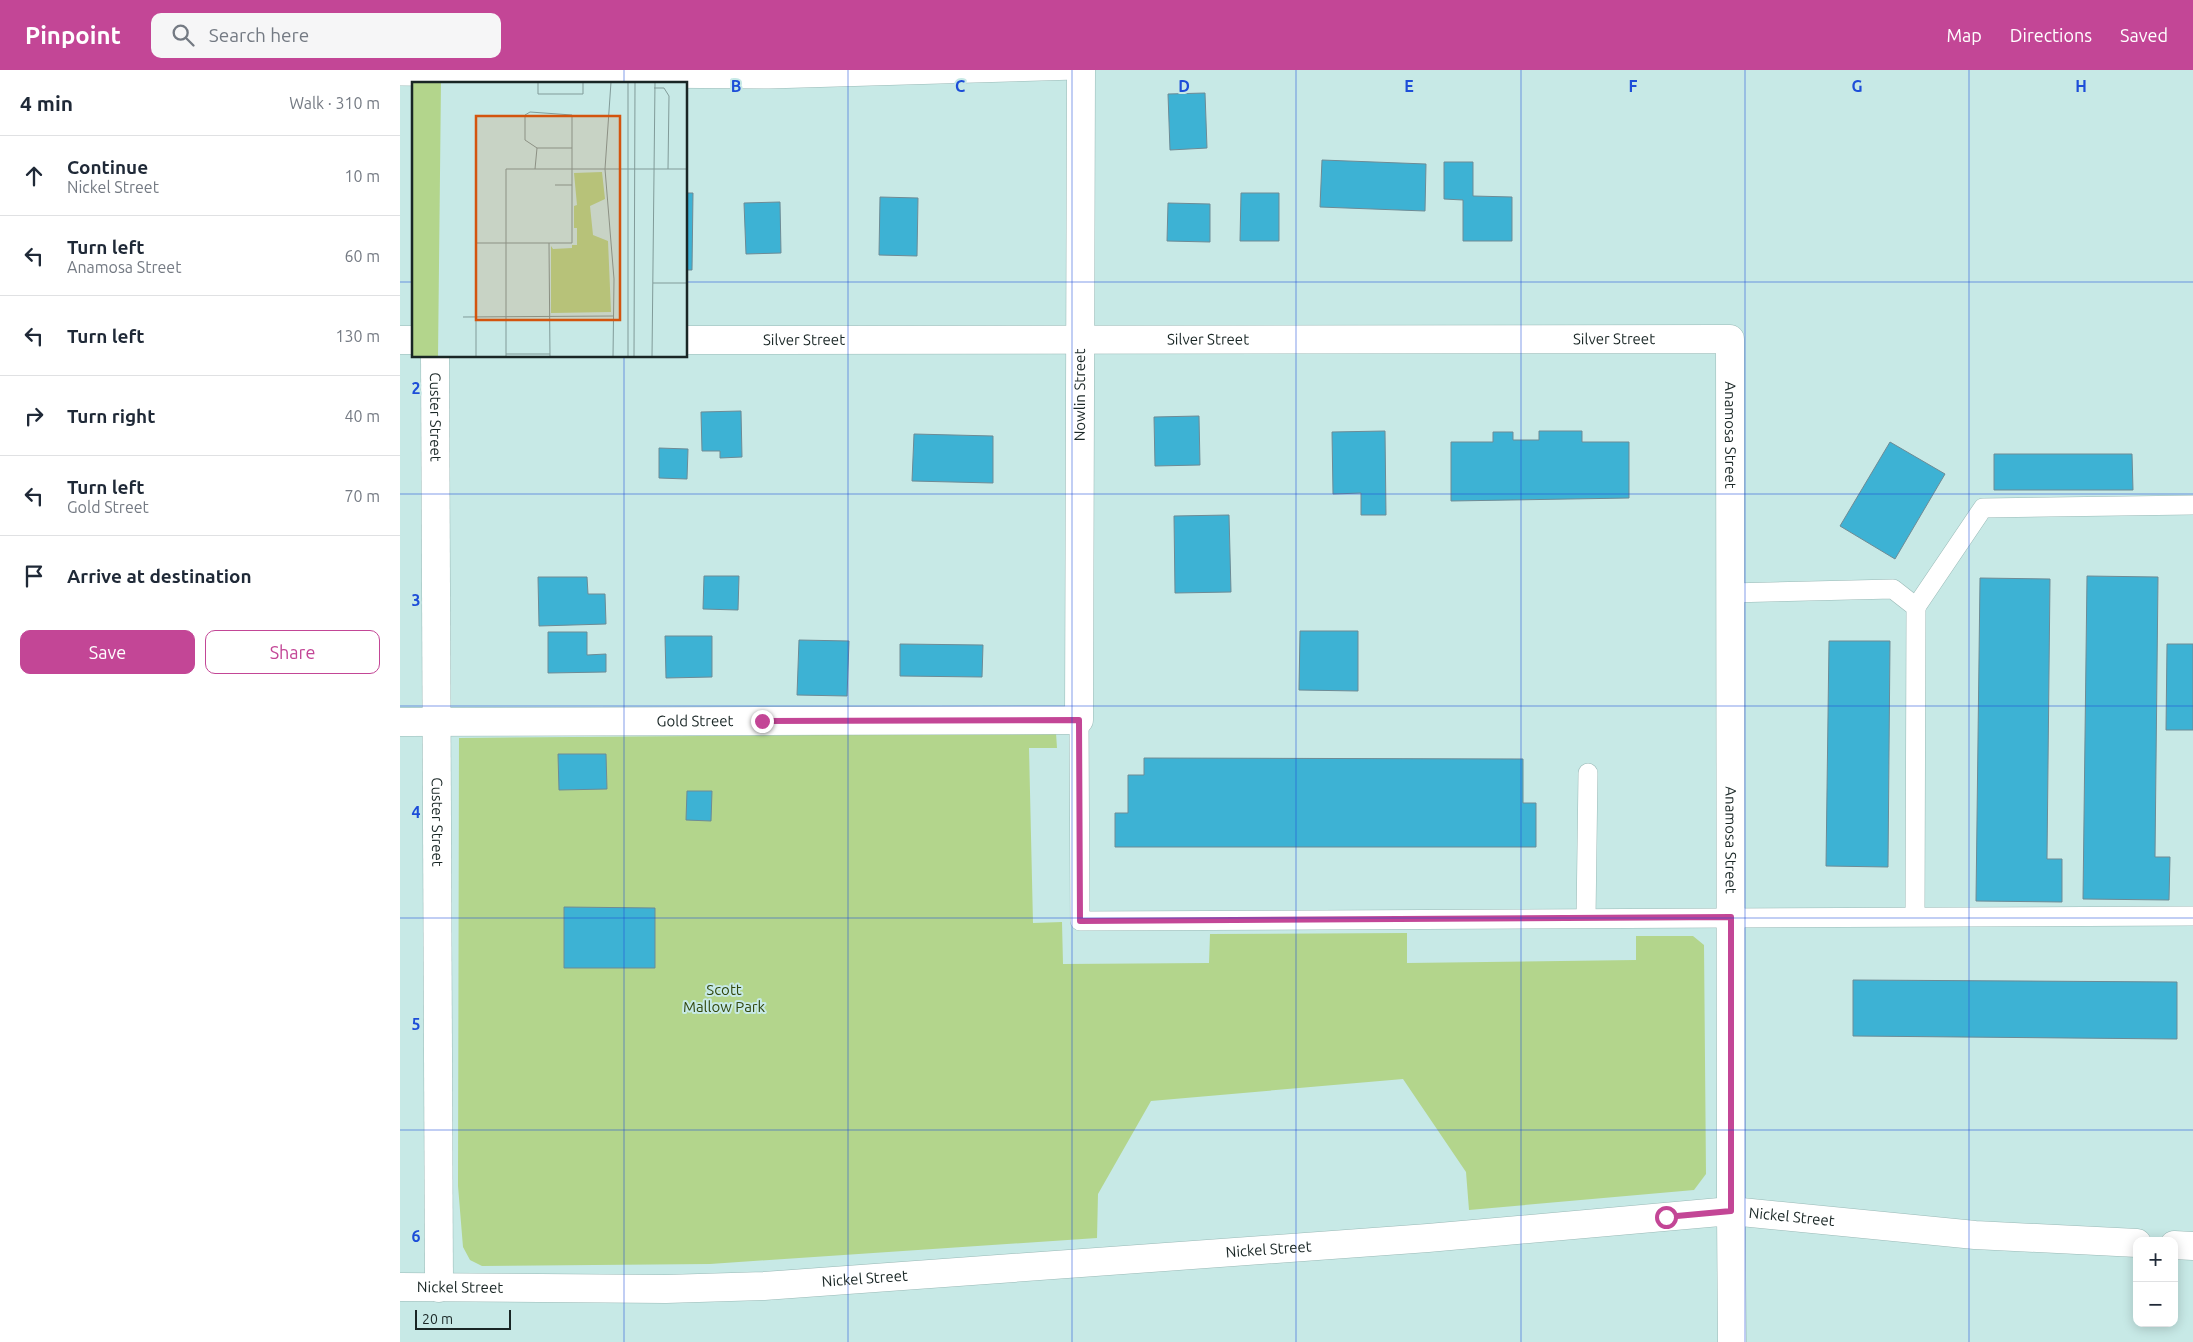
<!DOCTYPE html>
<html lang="en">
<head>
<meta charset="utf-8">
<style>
  :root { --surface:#fff; --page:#f6f6f7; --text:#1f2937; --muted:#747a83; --line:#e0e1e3; --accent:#c34696 }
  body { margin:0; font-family:Ubuntu,sans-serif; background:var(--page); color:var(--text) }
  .controls { position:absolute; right:15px; bottom:15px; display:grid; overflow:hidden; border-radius:10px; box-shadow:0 2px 12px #0003 }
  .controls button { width:45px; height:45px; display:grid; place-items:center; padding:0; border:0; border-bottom:1px solid var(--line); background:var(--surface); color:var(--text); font:25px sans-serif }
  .scale { position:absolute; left:15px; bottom:12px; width:96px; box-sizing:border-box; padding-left:5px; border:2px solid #192625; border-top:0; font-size:14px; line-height:18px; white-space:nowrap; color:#192625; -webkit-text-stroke:4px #c7e9e6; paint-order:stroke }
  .stop { position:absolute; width:15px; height:15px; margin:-11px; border:4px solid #c34696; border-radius:50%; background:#fff }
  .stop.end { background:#c34696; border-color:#fff; box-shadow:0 1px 5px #0008 }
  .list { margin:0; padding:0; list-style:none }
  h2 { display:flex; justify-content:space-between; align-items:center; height:65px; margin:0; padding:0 20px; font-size:21px }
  h2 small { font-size:16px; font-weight:400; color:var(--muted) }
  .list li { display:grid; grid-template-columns:32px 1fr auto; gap:15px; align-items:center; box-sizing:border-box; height:80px; padding:0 20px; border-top:1px solid var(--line) }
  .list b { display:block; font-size:19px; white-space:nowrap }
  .list p { margin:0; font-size:16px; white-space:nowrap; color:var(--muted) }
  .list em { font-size:16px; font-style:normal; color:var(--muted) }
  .actions { display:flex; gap:10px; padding:15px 20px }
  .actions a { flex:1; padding:11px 0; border:1px solid var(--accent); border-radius:10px; text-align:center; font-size:18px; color:var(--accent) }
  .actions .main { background:var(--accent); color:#fff }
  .icon { flex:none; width:28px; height:28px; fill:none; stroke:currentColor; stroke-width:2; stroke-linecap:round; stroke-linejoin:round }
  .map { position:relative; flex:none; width:1793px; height:1272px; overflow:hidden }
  header { display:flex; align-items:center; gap:30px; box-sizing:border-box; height:70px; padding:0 25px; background:var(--accent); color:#fff }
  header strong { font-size:24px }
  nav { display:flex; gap:28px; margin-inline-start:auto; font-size:18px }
  .search { width:350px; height:45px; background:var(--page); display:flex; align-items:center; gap:12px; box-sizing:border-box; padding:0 18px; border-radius:10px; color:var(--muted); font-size:19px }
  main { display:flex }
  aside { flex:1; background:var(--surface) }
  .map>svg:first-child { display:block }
  .green { fill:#b3d58c }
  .building { fill:#3db2d4; stroke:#6e8b95 }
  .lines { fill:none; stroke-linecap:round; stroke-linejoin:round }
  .service-casing { stroke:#99b9b6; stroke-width:20 }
  .minor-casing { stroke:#99b9b6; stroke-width:29 }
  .tertiary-casing { stroke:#99b9b6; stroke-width:29 }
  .secondary-casing { stroke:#99b9b6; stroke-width:29 }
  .service { stroke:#fff; stroke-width:19 }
  .minor { stroke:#fff; stroke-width:28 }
  .tertiary { stroke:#fff; stroke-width:28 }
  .secondary { stroke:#fff; stroke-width:28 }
  .route { stroke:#c34696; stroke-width:6 }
  .grid { fill:none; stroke:#1d4ed8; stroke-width:1; stroke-opacity:0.55 }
  .labels { text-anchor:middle; stroke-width:4; stroke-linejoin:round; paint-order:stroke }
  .street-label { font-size:15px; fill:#192625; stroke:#c7e9e6 }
  .park-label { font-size:15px; fill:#31470d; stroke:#c7e9e6 }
  .inset-road { fill:none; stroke:#819b99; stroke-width:1 }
  .view { fill:#d3540e; fill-opacity:0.15; stroke:#d3540e; stroke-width:2.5 }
  .inset-edge { fill:none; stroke:#192625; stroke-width:2.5 }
  .grid-label { font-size:16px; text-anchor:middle; font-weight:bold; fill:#1d4ed8; stroke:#c7e9e6; stroke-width:4; stroke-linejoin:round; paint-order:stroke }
</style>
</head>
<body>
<header>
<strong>Pinpoint</strong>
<div class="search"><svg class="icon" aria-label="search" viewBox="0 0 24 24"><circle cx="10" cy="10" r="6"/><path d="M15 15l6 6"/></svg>Search here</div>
<nav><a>Map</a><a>Directions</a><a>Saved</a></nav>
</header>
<main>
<aside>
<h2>4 min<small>Walk · 310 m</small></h2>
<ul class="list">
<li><svg class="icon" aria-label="ahead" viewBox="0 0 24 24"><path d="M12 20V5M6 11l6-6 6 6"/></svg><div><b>Continue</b><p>Nickel Street</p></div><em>10 m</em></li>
<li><svg class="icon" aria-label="left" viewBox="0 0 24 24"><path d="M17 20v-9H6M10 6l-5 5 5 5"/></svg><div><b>Turn left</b><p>Anamosa Street</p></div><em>60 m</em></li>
<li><svg class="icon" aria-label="left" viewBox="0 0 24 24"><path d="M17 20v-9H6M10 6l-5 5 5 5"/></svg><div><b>Turn left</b></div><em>130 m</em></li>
<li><svg class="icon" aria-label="right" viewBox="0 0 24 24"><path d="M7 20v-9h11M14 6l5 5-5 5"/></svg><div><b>Turn right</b></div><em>40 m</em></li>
<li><svg class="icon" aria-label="left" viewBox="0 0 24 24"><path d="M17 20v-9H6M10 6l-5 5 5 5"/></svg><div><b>Turn left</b><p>Gold Street</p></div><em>70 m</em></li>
<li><svg class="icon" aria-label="arrive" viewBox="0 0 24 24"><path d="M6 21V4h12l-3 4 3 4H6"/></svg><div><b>Arrive at destination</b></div></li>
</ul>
<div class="actions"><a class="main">Save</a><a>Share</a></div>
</aside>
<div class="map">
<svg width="1793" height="1272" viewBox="0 0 1793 1272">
  <rect width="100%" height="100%" fill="#c7e9e6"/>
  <polygon class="green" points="656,663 657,678 629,678 633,853 662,852 663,894 809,893 810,864 1007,863 1007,893 1236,890 1236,866 1293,866 1304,875 1306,1104 1294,1120 1069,1140 1066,1102 1003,1009 751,1031 698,1124 697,1168 310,1194 82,1196 70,1190 63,1177 58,1116 59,668"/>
  <g class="building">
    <polygon points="805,23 807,78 770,80 768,24"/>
    <polygon points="922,90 1026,94 1025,141 920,137"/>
    <polygon points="1044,92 1073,92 1073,126 1112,127 1112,171 1063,171 1063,130 1044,129"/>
    <polygon points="286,123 293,123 292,200 286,200"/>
    <polygon points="841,123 879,123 879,171 840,171"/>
    <polygon points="480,127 518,128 517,186 479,185"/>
    <polygon points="380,132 381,183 346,184 344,133"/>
    <polygon points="768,133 810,134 810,172 767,171"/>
    <polygon points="341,341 342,387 320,388 320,381 302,381 301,342"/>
    <polygon points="799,346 800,395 755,396 754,347"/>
    <polygon points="985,361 986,445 961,445 961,423 933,424 932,362"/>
    <polygon points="1139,361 1182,361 1182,372 1229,372 1229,428 1051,431 1051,372 1093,372 1093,362 1113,362 1113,370 1139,370"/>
    <polygon points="514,364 593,366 593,413 512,411"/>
    <polygon points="1490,372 1545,404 1495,489 1440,456"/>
    <polygon points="259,378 288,379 287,409 259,408"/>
    <polygon points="1594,384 1732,384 1733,420 1594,420"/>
    <polygon points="829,445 831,522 775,523 774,446"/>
    <polygon points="304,506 339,506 338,540 303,539"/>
    <polygon points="1687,506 1758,507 1755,787 1770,787 1769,830 1683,829"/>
    <polygon points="138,507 187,507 188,524 205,524 206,554 139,556"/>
    <polygon points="1580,508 1650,509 1647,789 1662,789 1662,832 1576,831"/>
    <polygon points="900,561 958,561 958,621 899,620"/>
    <polygon points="148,562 187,562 187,585 206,584 206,602 148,603"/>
    <polygon points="265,566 312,566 312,607 266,608"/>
    <polygon points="399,570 449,571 447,626 397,625"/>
    <polygon points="1429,571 1490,571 1488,797 1426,796"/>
    <polygon points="500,574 583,575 582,607 500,606"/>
    <polygon points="1767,574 1793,574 1793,660 1766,660"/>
    <polygon points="158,684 206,684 207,719 159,720"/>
    <polygon points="744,688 1123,689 1123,733 1136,733 1136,777 715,777 715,743 728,743 728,705 744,705"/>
    <polygon points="287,721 312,721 311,751 286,750"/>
    <polygon points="164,837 255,838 255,898 164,898"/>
    <polygon points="1453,910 1777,912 1777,969 1453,966"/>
  </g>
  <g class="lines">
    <defs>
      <g id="service">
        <polyline points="0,6 369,9 676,0"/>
        <polyline points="1330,523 1493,519 1516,537 1515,846"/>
        <polyline points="1516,537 1583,438 1793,435"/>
        <polyline points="679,650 680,851 1793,846"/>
        <polyline points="1186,848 1188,703"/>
      </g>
      <g id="minor">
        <polyline points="31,0 31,14"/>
        <polyline points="0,270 14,270"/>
        <path id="s1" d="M286 270 1330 269 1331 1141"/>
        <path id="s2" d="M35 286 39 1218"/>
        <path id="s3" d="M0 652 679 650 681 0"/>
      </g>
      <g id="tertiary">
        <path id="s4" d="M1331 1141 1575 1165 1737 1173"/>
        <polyline points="1774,1175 1793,1176"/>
      </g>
      <g id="secondary">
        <path id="s5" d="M0 1217 266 1219 364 1216 1028 1168 1331 1141 1332 1272"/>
      </g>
    </defs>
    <use href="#service" class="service-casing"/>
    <use href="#minor" class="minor-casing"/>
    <use href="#tertiary" class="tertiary-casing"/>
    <use href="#secondary" class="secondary-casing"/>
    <use href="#service" class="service"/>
    <use href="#minor" class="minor"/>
    <use href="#tertiary" class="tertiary"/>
    <use href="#secondary" class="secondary"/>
  </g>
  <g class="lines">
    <polyline class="route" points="362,651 679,650 680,851 1331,847 1331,1141 1266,1147"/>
  </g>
  <path class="grid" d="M224 0V14M448 0V1272M672 0V1272M896 0V1272M1121 0V1272M1345 0V1272M1569 0V1272M0 212H14M286 212H1793M224 286V1272M0 424H1793M0 636H1793M0 848H1793M0 1060H1793"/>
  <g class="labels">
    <g class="street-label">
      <text dy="5" stroke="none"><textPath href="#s1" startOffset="928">Silver Street</textPath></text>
      <text dy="5" stroke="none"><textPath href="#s1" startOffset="118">Silver Street</textPath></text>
      <text dy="5" stroke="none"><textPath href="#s1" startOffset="522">Silver Street</textPath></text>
      <text dy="5" stroke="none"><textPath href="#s3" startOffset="1004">Nowlin Street</textPath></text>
      <text dy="5" stroke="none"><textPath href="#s2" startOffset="61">Custer Street</textPath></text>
      <text dy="5" stroke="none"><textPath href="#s1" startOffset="1140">Anamosa Street</textPath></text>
      <text dy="5" stroke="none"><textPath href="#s3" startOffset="295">Gold Street</textPath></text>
      <text dy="5" stroke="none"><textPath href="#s2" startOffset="466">Custer Street</textPath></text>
      <text dy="5" stroke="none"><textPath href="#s1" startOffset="1545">Anamosa Street</textPath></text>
      <text dy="5" stroke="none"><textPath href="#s4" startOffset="61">Nickel Street</textPath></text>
      <text dy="5" stroke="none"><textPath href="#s5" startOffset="870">Nickel Street</textPath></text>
      <text dy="5" stroke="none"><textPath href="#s5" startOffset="465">Nickel Street</textPath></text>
      <text dy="5" stroke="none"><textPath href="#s5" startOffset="60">Nickel Street</textPath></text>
    </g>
    <g class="park-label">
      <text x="324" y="925">Scott<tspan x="324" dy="17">Mallow Park</tspan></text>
    </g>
  </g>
  <g transform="translate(12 12)">
    <rect width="275" height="275" fill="#c7e9e6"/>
    <path d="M0 0H29L26 275H0ZM190 90 193 117 178 124 181 153 196 159 199 230 139 231V164L141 167 160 166V163H165V146H162V124L165 123 162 91Z" fill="#b3d58c"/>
    <path class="inset-road" d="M126 0V12H171V0M242 6H252L257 14 256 87M123 87 125 66H160M143 103H160M137 161 138 275M241 201H275M51 235 202 234M94 272H138M64 275V161H160V33L118 30 113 33V58L125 66M94 275V87H193L199 0M201 275 202 197 193 87H275M216 275V0M222 275 223 0M240 275 243 0"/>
    <path class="view" d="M64 34H208V238H64Z"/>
    <rect width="275" height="275" class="inset-edge"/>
  </g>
  <g class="grid-label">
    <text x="336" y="22">B</text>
    <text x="560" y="22">C</text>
    <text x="784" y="22">D</text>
    <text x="1009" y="22">E</text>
    <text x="1233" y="22">F</text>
    <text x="1457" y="22">G</text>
    <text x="1681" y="22">H</text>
    <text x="16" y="324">2</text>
    <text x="16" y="536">3</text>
    <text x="16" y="748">4</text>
    <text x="16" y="960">5</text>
    <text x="16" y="1172">6</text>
  </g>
</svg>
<div class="controls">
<button>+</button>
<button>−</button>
</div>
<div class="scale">20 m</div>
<div class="stop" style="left:1266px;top:1147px"></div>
<div class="stop end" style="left:362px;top:651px"></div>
</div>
</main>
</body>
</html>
